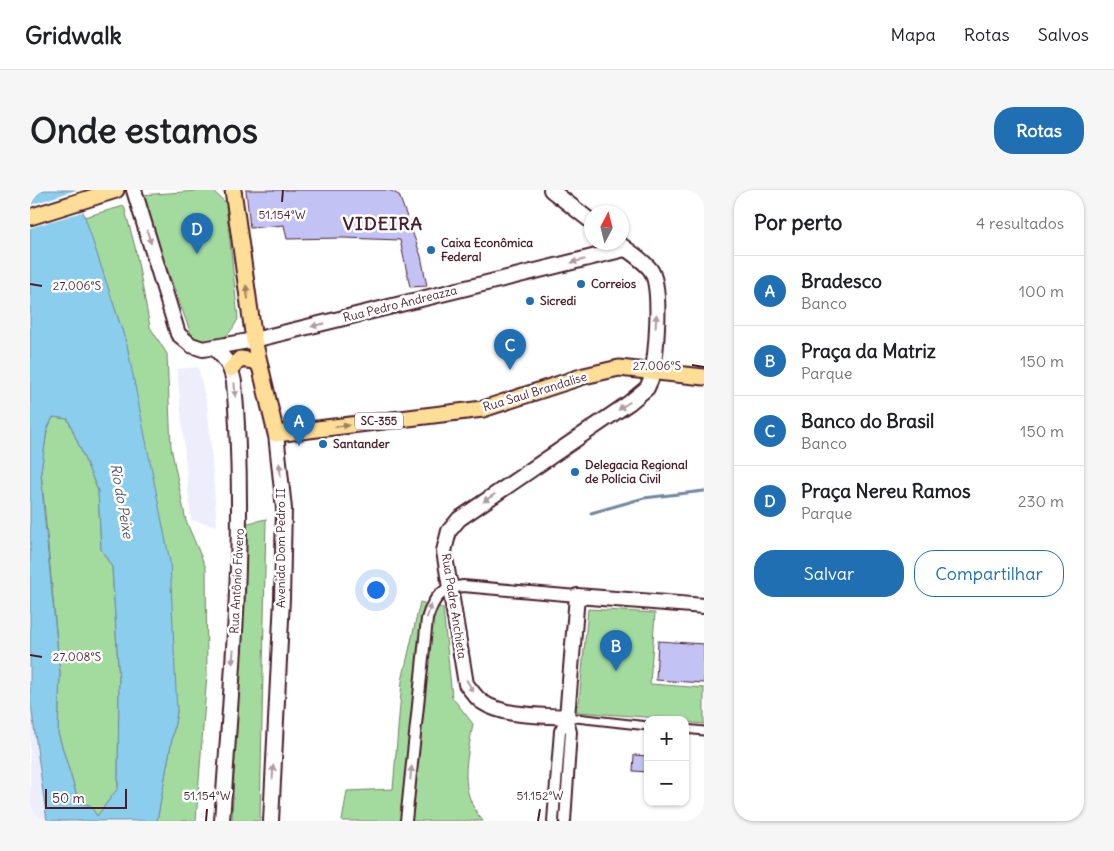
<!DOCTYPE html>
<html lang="pt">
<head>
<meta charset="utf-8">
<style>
  :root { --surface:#fff; --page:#f6f6f6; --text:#202124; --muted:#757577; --line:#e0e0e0; --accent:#1f6fb2 }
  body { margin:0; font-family:Delius,sans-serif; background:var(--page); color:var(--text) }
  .controls { position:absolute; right:15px; bottom:15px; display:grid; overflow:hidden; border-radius:10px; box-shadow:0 1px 4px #0004 }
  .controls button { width:45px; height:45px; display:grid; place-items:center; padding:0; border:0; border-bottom:1px solid var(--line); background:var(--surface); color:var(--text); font:25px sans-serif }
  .compass { position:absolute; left:554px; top:15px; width:45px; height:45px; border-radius:50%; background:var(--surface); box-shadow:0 1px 4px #0004; rotate:7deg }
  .scale { position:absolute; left:15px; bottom:12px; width:82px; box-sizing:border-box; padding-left:5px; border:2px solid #4a1f2b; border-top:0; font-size:14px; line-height:18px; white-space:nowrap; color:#4a1f2b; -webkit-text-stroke:4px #fff; paint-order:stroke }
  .you { position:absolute; left:345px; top:399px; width:18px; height:18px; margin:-12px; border:4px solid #fff; border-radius:50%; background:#1a73e8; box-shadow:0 0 0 8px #1a73e833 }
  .badge { display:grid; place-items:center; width:32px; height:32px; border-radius:50%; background:var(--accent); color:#fff; font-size:16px; font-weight:700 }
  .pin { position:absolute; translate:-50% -41px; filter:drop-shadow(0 1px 2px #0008) }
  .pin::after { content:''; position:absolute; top:26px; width:18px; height:15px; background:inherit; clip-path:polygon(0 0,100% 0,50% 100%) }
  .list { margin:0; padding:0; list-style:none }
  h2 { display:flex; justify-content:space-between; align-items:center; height:65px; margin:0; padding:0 20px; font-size:21px }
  h2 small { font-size:16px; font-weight:400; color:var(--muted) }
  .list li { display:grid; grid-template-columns:32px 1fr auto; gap:15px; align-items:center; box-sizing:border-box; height:70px; padding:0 20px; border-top:1px solid var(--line) }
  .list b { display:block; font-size:19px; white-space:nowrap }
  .list p { margin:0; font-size:16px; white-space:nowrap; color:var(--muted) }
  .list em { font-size:16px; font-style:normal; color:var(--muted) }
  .actions { display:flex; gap:10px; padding:15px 20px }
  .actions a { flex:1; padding:11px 0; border:1px solid var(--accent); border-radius:20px; text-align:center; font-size:18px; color:var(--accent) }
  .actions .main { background:var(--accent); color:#fff }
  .map { position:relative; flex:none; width:674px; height:631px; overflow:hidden; border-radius:20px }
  header { display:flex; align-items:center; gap:30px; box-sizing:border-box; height:70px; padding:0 25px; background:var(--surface); border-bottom:1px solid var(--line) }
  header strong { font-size:24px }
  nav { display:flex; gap:28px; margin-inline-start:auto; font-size:18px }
  .intro { display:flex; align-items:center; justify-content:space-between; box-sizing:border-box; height:120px; padding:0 30px }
  h1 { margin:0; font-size:35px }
  .button { padding:12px 22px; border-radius:20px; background:var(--accent); color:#fff; font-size:18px; font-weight:700 }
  main { display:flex; gap:30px; padding:0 30px }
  aside { flex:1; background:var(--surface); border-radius:20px; box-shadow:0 1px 4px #0004 }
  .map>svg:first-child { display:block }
  .built { fill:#ededfc }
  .green { fill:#a3db9f; stroke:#767d65 }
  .water { fill:#8acdec; stroke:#70879f; fill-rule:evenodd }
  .pier { fill:#fff }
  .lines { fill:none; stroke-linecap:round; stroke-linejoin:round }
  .stream { stroke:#70879f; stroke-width:3 }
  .building { fill:#c3c2f5; stroke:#4a1f2b }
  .pedestrian-casing { stroke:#4a1f2b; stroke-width:11 }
  .minor-casing { stroke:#4a1f2b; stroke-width:14 }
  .secondary-casing { stroke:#4a1f2b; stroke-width:18 }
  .primary-casing { stroke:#4a1f2b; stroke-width:19 }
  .pedestrian { stroke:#fff; stroke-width:7 }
  .minor { stroke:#fff; stroke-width:10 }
  .secondary { stroke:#fff; stroke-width:14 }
  .primary { stroke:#fedd96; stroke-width:15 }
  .oneway { fill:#ae9aa0 }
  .oneway2 { fill:#a47e60 }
  .ticks { fill:none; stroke:#4a1f2b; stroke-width:2 }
  .poi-dot { fill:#1f6fb2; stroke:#fff; stroke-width:2 }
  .labels { text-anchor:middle; stroke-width:5; stroke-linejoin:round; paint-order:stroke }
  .shield { fill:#fff; stroke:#80626b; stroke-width:1 }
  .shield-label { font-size:11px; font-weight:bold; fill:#4a1f2b }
  .poi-label { font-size:12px; font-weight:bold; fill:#4a1f2b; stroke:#fff; text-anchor:start }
  .street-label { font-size:12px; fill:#4a1f2b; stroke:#fff }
  .water-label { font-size:14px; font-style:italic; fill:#5d5365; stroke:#fff }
  .district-label { font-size:18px; font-weight:bold; letter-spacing:1px; fill:#4a1f2b; stroke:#fff }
  .ticks-label { font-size:12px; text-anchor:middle; fill:#4a1f2b; stroke:#fff; stroke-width:5; stroke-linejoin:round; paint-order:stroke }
</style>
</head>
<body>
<header>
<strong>Gridwalk</strong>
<nav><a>Mapa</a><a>Rotas</a><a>Salvos</a></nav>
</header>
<div class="intro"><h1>Onde estamos</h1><a class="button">Rotas</a></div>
<main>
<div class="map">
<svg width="674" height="631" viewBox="0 0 674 631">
  <rect width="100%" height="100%" fill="#fff"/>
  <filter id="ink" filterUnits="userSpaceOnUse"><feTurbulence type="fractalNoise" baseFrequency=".02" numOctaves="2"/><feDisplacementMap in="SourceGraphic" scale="10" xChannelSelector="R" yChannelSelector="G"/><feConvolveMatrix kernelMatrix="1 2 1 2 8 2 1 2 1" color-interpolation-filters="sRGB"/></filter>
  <g filter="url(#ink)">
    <g class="built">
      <polygon points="168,177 178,219 187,336 161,330 147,179"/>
      <polygon points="0,443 35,631 0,631"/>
    </g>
    <g class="green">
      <path d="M182 0 196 13 208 129C198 149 191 151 170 154L161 144 110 5Z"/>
      <polygon points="94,16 105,57 120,137 137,164 141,257 156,331 176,378 177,484 166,631 127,631 147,522 97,155 54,27"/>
      <polygon points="23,227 38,229 68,301 71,359 82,377 89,491 88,599 67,626 49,613 28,543 30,483 11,281 17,240"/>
      <polygon points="236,329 230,631 202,631 214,334"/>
      <path d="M390 412 413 418 422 507 443 534C437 571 427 600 453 631H312L317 601 363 599 372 491Z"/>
      <polygon points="558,419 625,423 620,494 674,498 674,534 655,532 655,530 548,522 545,518 549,513"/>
    </g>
    <path class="water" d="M0 0H46L97 155 140 372 147 522 127 631H17L0 508ZM23 227 38 229 68 301 71 359 82 377 89 491 88 598 67 626 60 615 49 613 28 543 30 483 14 323 11 281 17 240Z"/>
    <polygon class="pier" points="46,0 48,0 55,21 0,38 0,15"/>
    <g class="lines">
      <polyline class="stream" points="561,323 614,308 674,301"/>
    </g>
    <g class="building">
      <polygon points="216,0 359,0 369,5 391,66 397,96 380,97 370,50 313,48 257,49 254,35 220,38"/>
      <polygon points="628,451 674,454 674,493 626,490"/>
      <polygon points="604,565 618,566 618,582 603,581"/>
    </g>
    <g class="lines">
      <defs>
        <g id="pedestrian">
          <polyline points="537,527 618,536"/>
          <polyline points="655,539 674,541"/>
        </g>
        <g id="minor">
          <path d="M376 631 397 429C403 408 411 398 433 396L547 406"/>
          <polyline points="523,631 530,541 537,527"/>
          <polyline points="535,631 541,542 537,527"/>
        </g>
        <g id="secondary">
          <polyline points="104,0 148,144 161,155 173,159 224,150 595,59"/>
          <polyline points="521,0 562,32"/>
          <path d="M587 52C598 61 611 68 620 79 633 96 626 167 621 189L617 198 599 213 429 329 419 341 414 361 436 494C441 500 446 508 452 512 475 527 510 525 537 527L547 406 674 416"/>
          <path d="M184 158C196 168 201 177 204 192 217 339 202 485 192 631"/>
          <polyline points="241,631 252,409 254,319 246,244"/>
        </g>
        <g id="primary">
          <polyline points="203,0 224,150 246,244 453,219 554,186 589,178 674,187"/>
          <polyline points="0,27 86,0"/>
          <polyline points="201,179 210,169 225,171 229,175"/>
        </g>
      </defs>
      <use href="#pedestrian" class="pedestrian-casing"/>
      <use href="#minor" class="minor-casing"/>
      <use href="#secondary" class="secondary-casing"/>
      <use href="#primary" class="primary-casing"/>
      <use href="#pedestrian" class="pedestrian"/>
      <use href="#minor" class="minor"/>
      <use href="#secondary" class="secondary"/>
      <use href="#primary" class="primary"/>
    </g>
    <defs><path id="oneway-solid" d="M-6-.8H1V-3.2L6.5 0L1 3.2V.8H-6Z" transform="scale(1.25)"/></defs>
    <g class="oneway">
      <use href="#oneway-solid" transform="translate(119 47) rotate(73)"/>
      <use href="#oneway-solid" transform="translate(548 71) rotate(166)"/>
      <use href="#oneway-solid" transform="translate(626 131) rotate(-86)"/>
      <use href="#oneway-solid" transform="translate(288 135) rotate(166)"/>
      <use href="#oneway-solid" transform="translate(205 200) rotate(85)"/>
      <use href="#oneway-solid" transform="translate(594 216) rotate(145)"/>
      <use href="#oneway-solid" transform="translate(250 280) rotate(-96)"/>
      <use href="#oneway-solid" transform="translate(459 308) rotate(146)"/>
      <use href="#oneway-solid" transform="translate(399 421) rotate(-72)"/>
      <use href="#oneway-solid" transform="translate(203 467) rotate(94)"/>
      <use href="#oneway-solid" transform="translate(440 496) rotate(60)"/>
      <use href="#oneway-solid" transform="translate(243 582) rotate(-87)"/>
      <use href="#oneway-solid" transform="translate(381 583) rotate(-84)"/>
    </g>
    <g class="oneway2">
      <use href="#oneway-solid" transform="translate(217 102) rotate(-98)"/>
      <use href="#oneway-solid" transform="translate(312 236) rotate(-7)"/>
    </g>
  </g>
  <path class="ticks" d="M252 12 253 0M0 94 12 96M662 175 674 177M0 465 12 467M176 631 177 619M508 631 510 619"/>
  <g class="poi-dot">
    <circle cx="401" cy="60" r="5"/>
    <circle cx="551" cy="94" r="5"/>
    <circle cx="500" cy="111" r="5"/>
    <circle cx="293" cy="254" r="5"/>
    <circle cx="545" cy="282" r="5"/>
  </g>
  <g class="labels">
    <rect class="shield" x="325" y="222.5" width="48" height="17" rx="4"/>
    <g class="shield-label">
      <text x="349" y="235">SC-355</text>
    </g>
    <g class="poi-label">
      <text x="411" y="57">Caixa Econômica<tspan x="411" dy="14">Federal</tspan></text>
      <text x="561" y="98">Correios</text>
      <text x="510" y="115">Sicredi</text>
      <text x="303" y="258">Santander</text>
      <text x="555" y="279">Delegacia Regional<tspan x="555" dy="14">de Polícia Civil</tspan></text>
    </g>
    <g class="street-label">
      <text transform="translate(370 114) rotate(-14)" y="4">Rua Pedro Andreazza</text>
      <text transform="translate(505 202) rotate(-17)" y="4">Rua Saul Brandalise</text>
      <text transform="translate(251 358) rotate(-90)" y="4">Avenida Dom Pedro II</text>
      <text transform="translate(207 391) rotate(-87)" y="4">Rua Antônio Fávero</text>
      <text transform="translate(424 416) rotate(81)" y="4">Rua Padre Anchieta</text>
    </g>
    <g class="water-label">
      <text transform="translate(92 311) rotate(80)" y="5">Rio do Peixe</text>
    </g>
    <g class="district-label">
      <text x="353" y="40">VIDEIRA</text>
    </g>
  </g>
  <g class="ticks-label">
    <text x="252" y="29">51.154°W</text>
    <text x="47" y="100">27.006°S</text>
    <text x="627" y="180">27.006°S</text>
    <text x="47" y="471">27.008°S</text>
    <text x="177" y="610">51.154°W</text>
    <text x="510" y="610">51.152°W</text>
  </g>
</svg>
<div class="controls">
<button>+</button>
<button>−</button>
</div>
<svg class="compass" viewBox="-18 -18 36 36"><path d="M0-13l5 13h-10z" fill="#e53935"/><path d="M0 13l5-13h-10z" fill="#757577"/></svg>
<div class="scale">50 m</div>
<div class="you"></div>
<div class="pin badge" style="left:269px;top:256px">A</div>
<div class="pin badge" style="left:586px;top:481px">B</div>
<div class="pin badge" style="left:480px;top:180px">C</div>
<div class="pin badge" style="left:167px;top:64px">D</div>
</div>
<aside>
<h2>Por perto<small>4 resultados</small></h2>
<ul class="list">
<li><span class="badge">A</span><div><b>Bradesco</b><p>Banco</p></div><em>100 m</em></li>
<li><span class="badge">B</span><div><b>Praça da Matriz</b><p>Parque</p></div><em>150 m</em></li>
<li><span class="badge">C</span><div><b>Banco do Brasil</b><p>Banco</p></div><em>150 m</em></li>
<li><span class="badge">D</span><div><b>Praça Nereu Ramos</b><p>Parque</p></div><em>230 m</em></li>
</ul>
<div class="actions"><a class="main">Salvar</a><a>Compartilhar</a></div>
</aside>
</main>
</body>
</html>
